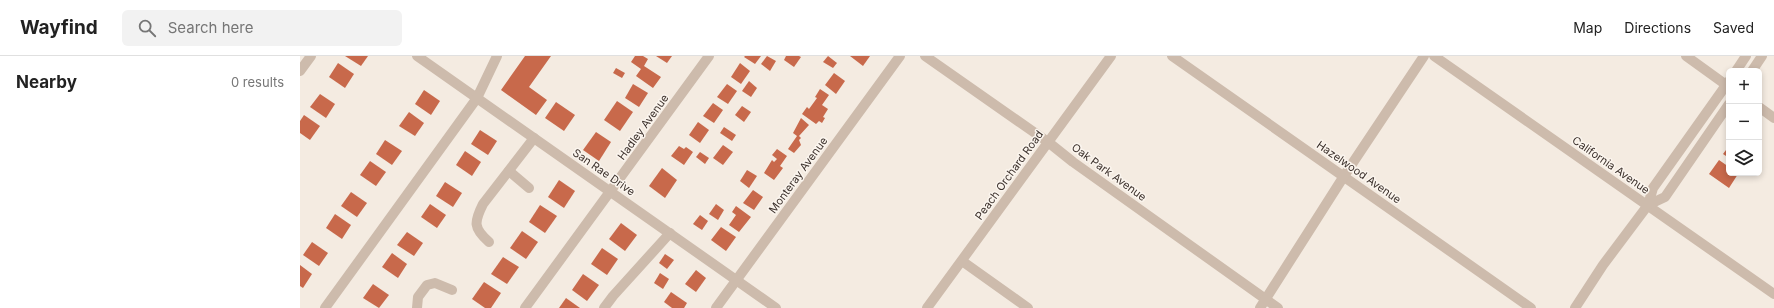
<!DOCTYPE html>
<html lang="en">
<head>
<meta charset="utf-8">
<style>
  :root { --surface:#fff; --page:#f2f2f2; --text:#222; --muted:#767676; --line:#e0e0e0 }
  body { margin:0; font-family:Inter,sans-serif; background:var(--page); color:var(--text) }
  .controls { position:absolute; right:12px; top:12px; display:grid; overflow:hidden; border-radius:6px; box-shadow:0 2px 6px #0003 }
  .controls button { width:36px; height:36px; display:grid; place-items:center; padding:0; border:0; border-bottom:1px solid var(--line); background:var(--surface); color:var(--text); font:20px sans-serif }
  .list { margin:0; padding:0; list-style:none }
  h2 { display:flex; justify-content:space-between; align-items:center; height:52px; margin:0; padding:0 16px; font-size:17px }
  h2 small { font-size:13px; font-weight:400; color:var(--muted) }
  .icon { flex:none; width:22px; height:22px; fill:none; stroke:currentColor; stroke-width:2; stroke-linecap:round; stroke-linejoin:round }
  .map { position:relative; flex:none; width:1474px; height:252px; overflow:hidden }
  header { display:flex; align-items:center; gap:24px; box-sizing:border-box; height:56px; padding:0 20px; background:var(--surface); border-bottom:1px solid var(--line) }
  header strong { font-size:19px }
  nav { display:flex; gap:22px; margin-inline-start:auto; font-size:14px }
  .search { width:280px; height:36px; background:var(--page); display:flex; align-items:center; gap:10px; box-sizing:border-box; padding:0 14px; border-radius:6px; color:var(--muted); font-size:15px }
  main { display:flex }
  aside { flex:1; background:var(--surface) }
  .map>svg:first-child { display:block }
  .building { fill:#c8694b }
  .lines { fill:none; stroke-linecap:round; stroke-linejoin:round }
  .minor { stroke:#cdbbac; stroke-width:10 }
  .labels { text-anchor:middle; stroke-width:3; stroke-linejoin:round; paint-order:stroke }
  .street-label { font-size:11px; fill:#3b302b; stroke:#fbf5ee }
</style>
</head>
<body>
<header>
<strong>Wayfind</strong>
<div class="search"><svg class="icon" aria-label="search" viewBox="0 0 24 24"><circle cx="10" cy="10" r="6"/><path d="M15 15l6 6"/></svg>Search here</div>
<nav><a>Map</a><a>Directions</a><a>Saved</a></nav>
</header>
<main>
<aside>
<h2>Nearby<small>0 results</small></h2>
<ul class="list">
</ul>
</aside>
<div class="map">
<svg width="1474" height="252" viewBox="0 0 1474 252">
  <rect width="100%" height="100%" fill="#f4ebe1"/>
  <g class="building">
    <polygon points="45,0 68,0 61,10"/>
    <polygon points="225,0 251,0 229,31 247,44 236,59 201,34"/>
    <polygon points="335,0 343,0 348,3 344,10 361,21 353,32 336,20 341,13 331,6"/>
    <polygon points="356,0 372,0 367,7"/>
    <polygon points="445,0 461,0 455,8 444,1"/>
    <polygon points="467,0 476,5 470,15 461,8"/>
    <polygon points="486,0 499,0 501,1 494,11 484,4"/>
    <polygon points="528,0 537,7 533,12 523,6"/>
    <polygon points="550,0 570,0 563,10"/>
    <polygon points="38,7 54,18 45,32 29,21"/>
    <polygon points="440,7 450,15 441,28 431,21"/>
    <polygon points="316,12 325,17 322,22 313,17"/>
    <polygon points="534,17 545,25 536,38 525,29"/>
    <polygon points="449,25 457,32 451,41 442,35"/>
    <polygon points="333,28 348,37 339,51 325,42"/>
    <polygon points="427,28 437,35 428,48 417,41"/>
    <polygon points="520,33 529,39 522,49 528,53 523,61 525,62 522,67 519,65 516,68 502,58 507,51 509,53 517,42 515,41"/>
    <polygon points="124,34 140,45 131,59 115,48"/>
    <polygon points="20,38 35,48 26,62 10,51"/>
    <polygon points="317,45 333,56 320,75 304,64"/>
    <polygon points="256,46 275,59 264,75 245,62"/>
    <polygon points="413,47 423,54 414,67 403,60"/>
    <polygon points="442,50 451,56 444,66 435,59"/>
    <polygon points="109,56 124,67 115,80 99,70"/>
    <polygon points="4,59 20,70 10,84 0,77 0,65"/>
    <polygon points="501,62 509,69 499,80 501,82 499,84 501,89 494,97 488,93 497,80 493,77"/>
    <polygon points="398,66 409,74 400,87 389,79"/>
    <polygon points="424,71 436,79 432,85 420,77"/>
    <polygon points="180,74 197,85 188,99 171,88"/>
    <polygon points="296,76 311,86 299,105 283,94"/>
    <polygon points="85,84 102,95 92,109 76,98"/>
    <polygon points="423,89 433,96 423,109 413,102"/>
    <polygon points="379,90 384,93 386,91 393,96 384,109 371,100"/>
    <polygon points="1429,90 1429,102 1423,98"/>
    <polygon points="477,93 487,100 480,110 483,112 474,124 464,117 472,104 474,106 477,103 472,99"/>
    <polygon points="165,95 181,106 172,120 156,109"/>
    <polygon points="400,96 409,102 405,108 396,101"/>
    <polygon points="1419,104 1429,111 1429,117 1438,118 1429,132 1409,118"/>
    <polygon points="70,105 86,116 76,130 60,119"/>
    <polygon points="362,112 377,124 365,142 349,130"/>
    <polygon points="447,114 457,120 449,132 440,125"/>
    <polygon points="259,124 275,135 264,152 248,141"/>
    <polygon points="145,126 162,137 153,151 136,140"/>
    <polygon points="453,134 463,141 454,154 443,147"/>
    <polygon points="51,136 67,147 57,161 41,150"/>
    <polygon points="130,148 146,159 137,172 121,161"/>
    <polygon points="416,148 424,154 418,164 409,158"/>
    <polygon points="240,149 257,160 245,177 229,166"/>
    <polygon points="436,150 451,161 439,176 429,169 436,159 432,156"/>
    <polygon points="35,158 51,169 42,183 26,172"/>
    <polygon points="400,159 408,165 402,174 393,168"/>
    <polygon points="321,167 337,179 325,195 309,183"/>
    <polygon points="421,171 436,181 426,195 411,184"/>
    <polygon points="222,175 238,186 226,203 210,192"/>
    <polygon points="107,176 123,187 114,200 97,189"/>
    <polygon points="12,186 28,197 19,210 3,199"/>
    <polygon points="302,192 318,203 307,219 291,208"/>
    <polygon points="92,197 107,208 98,222 82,211"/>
    <polygon points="365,198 374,204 367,213 359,207"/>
    <polygon points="203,201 219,211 207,228 191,218"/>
    <polygon points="0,209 12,218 3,232 0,230"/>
    <polygon points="396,214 406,222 396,236 385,228"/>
    <polygon points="360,217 369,223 363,233 354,227"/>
    <polygon points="283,218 299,229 287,245 272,234"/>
    <polygon points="184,226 201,237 191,252 185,252 172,243"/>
    <polygon points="73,228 89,239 79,252 63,242"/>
    <polygon points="371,236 387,247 384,252 372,252 364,246"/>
    <polygon points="266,242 280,252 259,252"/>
  </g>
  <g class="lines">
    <g class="minor">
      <polyline points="117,0 476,252"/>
      <polyline points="625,0 748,86 773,106 978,252"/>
      <polyline points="872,0 1231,252"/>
      <polyline points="1134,0 1474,238"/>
      <polyline points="1386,0 1429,31"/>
      <polyline points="0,15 11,0"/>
      <polyline points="1436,15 1446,0"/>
      <polyline points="1452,15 1462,0"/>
      <polyline points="1459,51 1474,62"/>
      <polyline points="209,115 229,132"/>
      <polyline points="1348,149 1365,141 1429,48"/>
      <path d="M189 186C173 172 174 166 183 148L234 82"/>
      <polyline points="662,205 728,252"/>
      <polyline points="25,252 177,42 197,0"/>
      <polyline points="117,252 118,241 127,229 135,227 152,234"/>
      <polyline points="225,252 409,0"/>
      <polyline points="304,252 313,240 370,177"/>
      <polyline points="416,252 600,0"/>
      <polyline points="627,252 811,0"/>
      <polyline points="960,252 1044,120 1124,0"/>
      <polyline points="1275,252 1303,209 1348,149 1353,132 1429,25"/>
    </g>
  </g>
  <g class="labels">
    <g class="street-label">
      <text transform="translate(343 71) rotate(-54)" y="4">Hadley Avenue</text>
      <text transform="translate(1311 109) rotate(35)" y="4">California Avenue</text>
      <text transform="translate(304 116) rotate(35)" y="4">San Rae Drive</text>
      <text transform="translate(809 116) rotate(36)" y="4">Oak Park Avenue</text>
      <text transform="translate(1059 116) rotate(35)" y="4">Hazelwood Avenue</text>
      <text transform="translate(498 119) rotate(-54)" y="4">Monteray Avenue</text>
      <text transform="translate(709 119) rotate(-54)" y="4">Peach Orchard Road</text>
    </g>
  </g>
</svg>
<div class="controls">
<button>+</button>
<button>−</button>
<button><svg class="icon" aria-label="layers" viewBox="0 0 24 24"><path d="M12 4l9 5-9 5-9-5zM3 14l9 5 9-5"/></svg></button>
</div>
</div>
</main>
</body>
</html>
